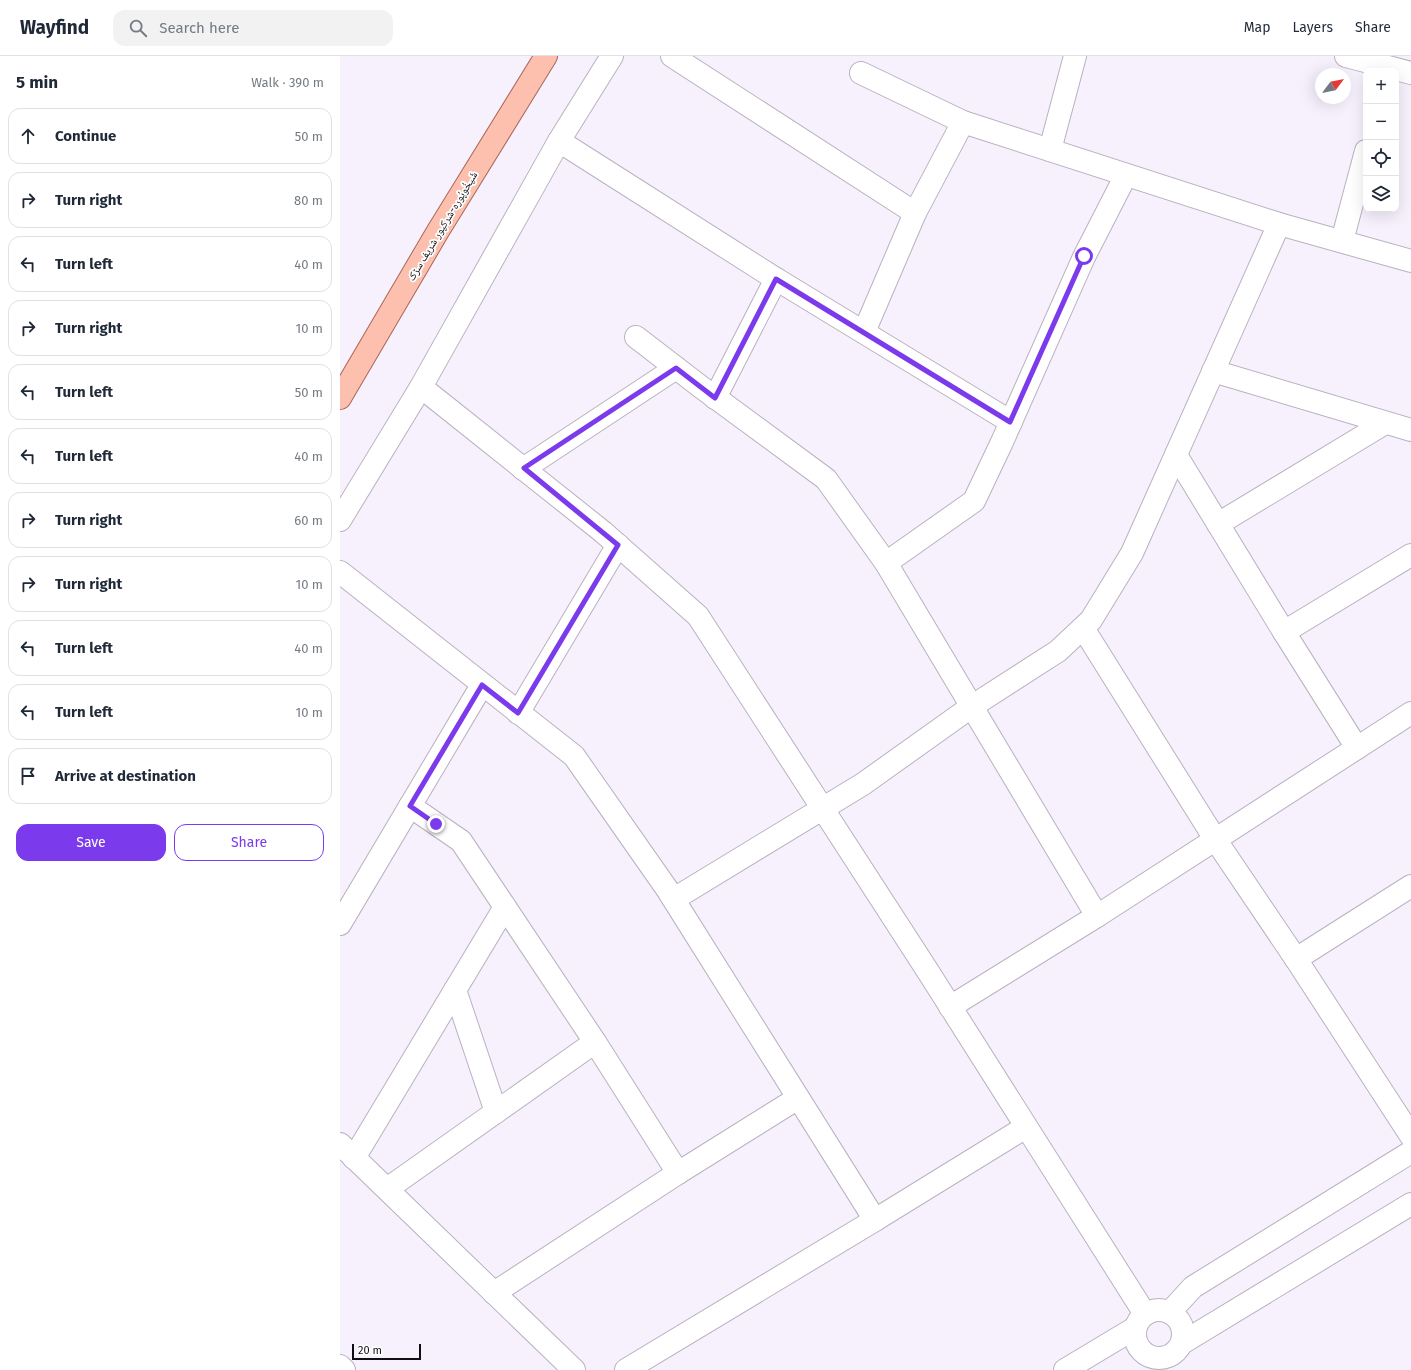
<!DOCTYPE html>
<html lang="en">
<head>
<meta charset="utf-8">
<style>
  :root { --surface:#fff; --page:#f2f2f3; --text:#1f2937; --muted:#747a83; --line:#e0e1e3; --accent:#7c3aed }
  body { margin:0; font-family:"Fira Sans","Noto Naskh Arabic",sans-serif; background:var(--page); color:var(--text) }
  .controls { position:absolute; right:12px; top:12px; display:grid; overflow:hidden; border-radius:8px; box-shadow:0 4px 16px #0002 }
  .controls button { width:36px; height:36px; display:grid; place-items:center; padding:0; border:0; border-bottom:1px solid var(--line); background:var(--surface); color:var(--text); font:20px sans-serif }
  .compass { position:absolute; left:975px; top:12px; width:36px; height:36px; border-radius:50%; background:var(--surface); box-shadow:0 4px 16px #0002; rotate:58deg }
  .scale { position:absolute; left:12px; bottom:10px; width:69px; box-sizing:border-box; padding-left:4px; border:2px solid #110e13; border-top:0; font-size:11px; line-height:14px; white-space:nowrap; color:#110e13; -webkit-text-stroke:3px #fff; paint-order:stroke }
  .stop { position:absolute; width:12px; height:12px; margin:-9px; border:3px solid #7c3aed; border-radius:50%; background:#fff }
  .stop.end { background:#7c3aed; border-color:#fff; box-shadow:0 1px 4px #0008 }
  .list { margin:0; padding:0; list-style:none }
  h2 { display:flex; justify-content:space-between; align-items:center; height:52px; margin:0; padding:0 16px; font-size:17px }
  h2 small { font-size:13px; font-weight:400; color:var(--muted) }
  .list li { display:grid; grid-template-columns:26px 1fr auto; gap:12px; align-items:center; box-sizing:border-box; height:56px; margin:0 8px 8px; padding:0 8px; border:1px solid var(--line); border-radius:12px }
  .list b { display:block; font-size:15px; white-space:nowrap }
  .list em { font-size:13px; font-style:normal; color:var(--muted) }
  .actions { display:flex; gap:8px; padding:12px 16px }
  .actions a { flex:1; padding:9px 0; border:1px solid var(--accent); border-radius:12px; text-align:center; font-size:14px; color:var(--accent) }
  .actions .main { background:var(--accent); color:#fff }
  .icon { flex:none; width:22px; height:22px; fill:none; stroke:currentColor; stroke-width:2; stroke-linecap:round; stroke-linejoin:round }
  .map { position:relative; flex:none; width:1071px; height:1314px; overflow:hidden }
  header { display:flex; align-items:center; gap:24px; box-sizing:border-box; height:56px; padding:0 20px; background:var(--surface); border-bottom:1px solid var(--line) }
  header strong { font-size:19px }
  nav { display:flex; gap:22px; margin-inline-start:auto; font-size:14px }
  .search { width:280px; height:36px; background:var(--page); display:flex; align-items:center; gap:10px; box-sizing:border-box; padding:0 14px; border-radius:12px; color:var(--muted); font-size:15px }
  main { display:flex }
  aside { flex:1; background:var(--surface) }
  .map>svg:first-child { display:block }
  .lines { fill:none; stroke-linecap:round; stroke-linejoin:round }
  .minor-casing { stroke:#b9b1c0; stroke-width:24 }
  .major-casing { stroke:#a96656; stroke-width:24 }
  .minor { stroke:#fff; stroke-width:22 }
  .major { stroke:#fdc0af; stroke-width:22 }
  .route { stroke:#7c3aed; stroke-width:5 }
  .labels { text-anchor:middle; stroke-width:3.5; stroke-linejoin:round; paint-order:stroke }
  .street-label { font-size:11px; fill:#110e13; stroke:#fff }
</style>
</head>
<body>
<header>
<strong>Wayfind</strong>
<div class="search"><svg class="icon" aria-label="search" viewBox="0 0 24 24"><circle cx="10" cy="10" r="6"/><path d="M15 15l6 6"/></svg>Search here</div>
<nav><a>Map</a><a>Layers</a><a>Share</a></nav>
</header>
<main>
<aside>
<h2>5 min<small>Walk · 390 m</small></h2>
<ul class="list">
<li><svg class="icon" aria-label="ahead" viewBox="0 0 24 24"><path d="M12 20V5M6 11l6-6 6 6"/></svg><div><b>Continue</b></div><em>50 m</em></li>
<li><svg class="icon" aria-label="right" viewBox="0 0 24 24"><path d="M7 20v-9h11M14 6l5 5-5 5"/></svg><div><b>Turn right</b></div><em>80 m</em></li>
<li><svg class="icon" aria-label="left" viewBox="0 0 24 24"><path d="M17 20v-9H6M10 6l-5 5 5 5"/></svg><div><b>Turn left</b></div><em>40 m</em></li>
<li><svg class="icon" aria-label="right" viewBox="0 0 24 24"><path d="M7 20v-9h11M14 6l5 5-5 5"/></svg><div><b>Turn right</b></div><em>10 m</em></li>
<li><svg class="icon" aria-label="left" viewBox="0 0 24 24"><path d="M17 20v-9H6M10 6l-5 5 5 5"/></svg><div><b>Turn left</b></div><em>50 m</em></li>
<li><svg class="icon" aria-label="left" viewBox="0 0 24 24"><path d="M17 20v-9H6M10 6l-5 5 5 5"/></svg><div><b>Turn left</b></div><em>40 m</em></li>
<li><svg class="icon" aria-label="right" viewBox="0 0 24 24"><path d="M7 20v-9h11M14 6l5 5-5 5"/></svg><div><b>Turn right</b></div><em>60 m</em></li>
<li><svg class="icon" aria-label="right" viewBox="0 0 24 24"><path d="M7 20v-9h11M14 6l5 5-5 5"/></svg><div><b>Turn right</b></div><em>10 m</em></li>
<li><svg class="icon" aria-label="left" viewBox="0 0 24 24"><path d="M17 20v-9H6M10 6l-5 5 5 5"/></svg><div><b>Turn left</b></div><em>40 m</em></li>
<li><svg class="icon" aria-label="left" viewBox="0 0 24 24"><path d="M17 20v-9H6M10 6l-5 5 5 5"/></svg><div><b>Turn left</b></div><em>10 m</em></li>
<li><svg class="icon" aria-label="arrive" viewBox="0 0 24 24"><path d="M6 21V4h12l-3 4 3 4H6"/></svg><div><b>Arrive at destination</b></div></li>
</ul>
<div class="actions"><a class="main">Save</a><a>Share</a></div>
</aside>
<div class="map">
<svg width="1071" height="1314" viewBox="0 0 1071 1314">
  <rect width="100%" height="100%" fill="#f7f0fd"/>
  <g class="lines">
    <defs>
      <g id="minor">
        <polyline points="272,0 219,85 436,223"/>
        <polyline points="332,0 575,157"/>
        <polyline points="1006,0 1071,17"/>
        <polyline points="710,94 735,0"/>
        <polyline points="939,168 1071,205"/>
        <polyline points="1002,185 1026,95"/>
        <polyline points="524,276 575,157 623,66"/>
        <polyline points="296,281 361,331 486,423 546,507 634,445 662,386 744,201 786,119"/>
        <polyline points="873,315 1071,374"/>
        <polyline points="81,331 219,85"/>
        <polyline points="375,342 436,223 671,366"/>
        <polyline points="836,399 944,576 1071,499"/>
        <polyline points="183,413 336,312"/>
        <polyline points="0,464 81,331 263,476 358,560 589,917 805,1258"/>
        <polyline points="878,468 1045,367"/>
        <polyline points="546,507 757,860 1071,657"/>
        <polyline points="0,516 234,700 327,833 535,1164 686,1071"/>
        <polyline points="743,572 875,783 956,903 1071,830"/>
        <polyline points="944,576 1017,692"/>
        <polyline points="178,657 278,489"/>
        <polyline points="70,750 121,785 255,986 338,1117 458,1042"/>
        <polyline points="334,843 523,728 631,651 718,595 751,564 792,497 939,168 623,66 521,17"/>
        <polyline points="0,868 142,629"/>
        <polyline points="956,903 1071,1080"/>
        <polyline points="115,934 156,1056"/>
        <polyline points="610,951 757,860"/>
        <polyline points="0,1088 234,1314"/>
        <polyline points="14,1102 165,851"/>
        <polyline points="47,1133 255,986"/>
        <polyline points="154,1237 338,1117"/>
        <circle cx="819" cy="1278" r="24"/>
        <polyline points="830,1256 853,1231 1071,1096"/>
        <polyline points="842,1287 1071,1148"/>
        <polyline points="0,1310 4,1314"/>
        <polyline points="286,1314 535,1164"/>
        <polyline points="725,1314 795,1272"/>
      </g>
      <polyline id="major" points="0,342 98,175 206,0"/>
    </defs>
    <use href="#minor" class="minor-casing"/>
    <use href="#major" class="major-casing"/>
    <use href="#minor" class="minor"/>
    <use href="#major" class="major"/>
  </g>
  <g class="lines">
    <polyline class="route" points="96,768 70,750 142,629 178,657 278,489 184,412 336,312 375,342 436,223 670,366 744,200"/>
  </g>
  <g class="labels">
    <g class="street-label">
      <text transform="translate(102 170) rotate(-59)" y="4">شَيخُوپُورہ-شرکپور شریف سڑک</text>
    </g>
  </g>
</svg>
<div class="controls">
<button>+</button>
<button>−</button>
<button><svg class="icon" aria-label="locate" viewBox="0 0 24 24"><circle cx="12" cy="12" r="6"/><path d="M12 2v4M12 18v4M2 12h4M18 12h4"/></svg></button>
<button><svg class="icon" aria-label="layers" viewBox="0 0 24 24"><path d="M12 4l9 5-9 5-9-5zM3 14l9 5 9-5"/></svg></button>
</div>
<svg class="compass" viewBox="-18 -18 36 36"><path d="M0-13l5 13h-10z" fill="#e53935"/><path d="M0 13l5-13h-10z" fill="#747a83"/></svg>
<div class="scale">20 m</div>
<div class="stop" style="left:744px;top:200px"></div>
<div class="stop end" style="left:96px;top:768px"></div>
</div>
</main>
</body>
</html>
